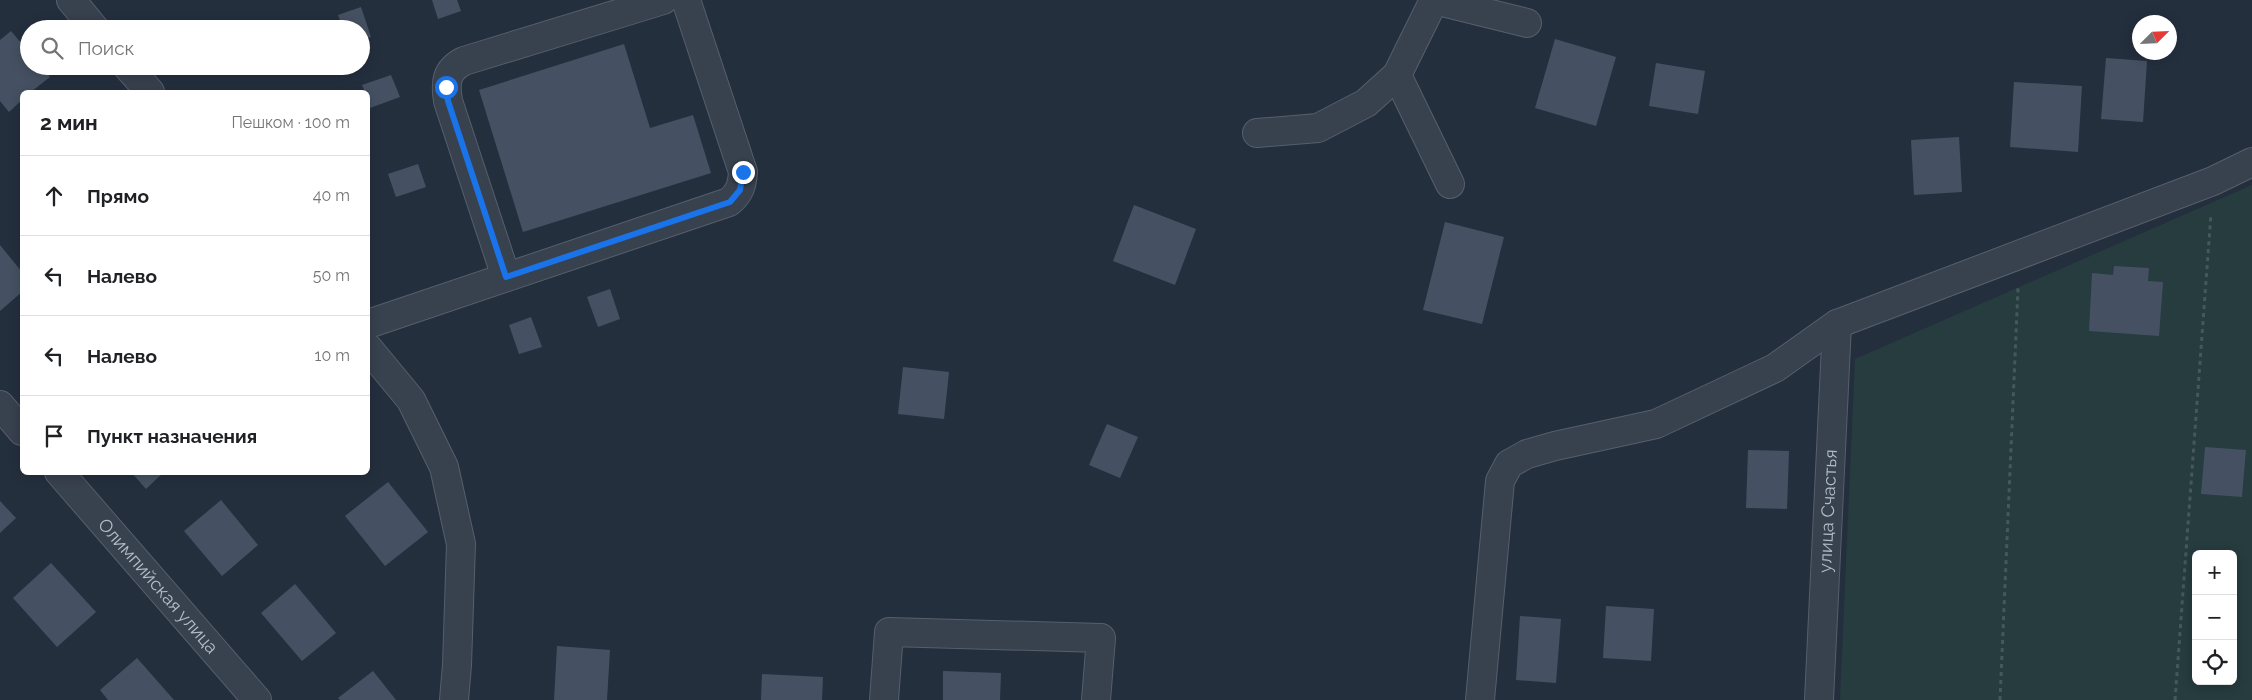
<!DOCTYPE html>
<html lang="ru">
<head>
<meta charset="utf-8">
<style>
  :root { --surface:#fff; --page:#f6f6f6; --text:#202124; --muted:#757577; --line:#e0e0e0 }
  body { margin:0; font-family:Raleway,sans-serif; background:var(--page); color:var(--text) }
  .controls { position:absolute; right:15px; bottom:15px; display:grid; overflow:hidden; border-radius:8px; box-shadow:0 2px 12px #0003 }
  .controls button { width:45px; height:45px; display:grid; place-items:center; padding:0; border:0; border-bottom:1px solid var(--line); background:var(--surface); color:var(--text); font:25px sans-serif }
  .compass { position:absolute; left:2132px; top:15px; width:45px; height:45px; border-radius:50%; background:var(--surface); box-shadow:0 2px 12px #0003; rotate:66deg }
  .stop { position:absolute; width:15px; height:15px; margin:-11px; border:4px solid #1a73e8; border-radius:50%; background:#fff }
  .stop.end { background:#1a73e8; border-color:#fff; box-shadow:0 1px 5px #0008 }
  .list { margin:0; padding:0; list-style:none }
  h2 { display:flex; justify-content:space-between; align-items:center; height:65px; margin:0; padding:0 20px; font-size:21px }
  h2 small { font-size:16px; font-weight:400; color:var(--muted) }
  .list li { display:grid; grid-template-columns:32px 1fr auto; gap:15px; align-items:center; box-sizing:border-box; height:80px; padding:0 20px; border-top:1px solid var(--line) }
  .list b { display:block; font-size:19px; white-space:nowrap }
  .list em { font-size:16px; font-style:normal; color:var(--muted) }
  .icon { flex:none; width:28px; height:28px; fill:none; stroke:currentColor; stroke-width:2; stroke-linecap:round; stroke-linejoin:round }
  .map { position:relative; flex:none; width:2252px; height:700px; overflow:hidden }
  .search { position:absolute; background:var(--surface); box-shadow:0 2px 12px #0003; left:20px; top:20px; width:350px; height:55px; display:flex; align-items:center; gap:12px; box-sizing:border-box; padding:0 18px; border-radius:28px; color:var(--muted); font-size:19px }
  .panel { position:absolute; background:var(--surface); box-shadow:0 2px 12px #0003; left:20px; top:90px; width:350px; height:385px; border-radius:8px }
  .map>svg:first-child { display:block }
  .green { fill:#263c3f; fill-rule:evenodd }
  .building { fill:#455162 }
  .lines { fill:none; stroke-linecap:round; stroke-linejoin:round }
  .minor-casing { stroke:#565f6c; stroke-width:30 }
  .path { stroke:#44595c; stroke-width:3; stroke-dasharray:4 4; stroke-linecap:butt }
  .minor { stroke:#38414e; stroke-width:28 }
  .route { stroke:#1a73e8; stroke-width:6 }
  .labels { text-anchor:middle; stroke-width:4.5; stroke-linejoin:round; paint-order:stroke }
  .street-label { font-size:18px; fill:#b4bcc9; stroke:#1d2633 }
</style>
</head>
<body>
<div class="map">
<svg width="2252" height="700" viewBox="0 0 2252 700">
  <rect width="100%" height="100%" fill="#242f3e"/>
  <path class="green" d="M2252 185V700H1840L1855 359ZM2196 554H2233V681H2196Z"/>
  <g class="building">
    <polygon points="432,0 457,0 461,11 438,19"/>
    <polygon points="361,7 371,37 361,40 361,29 343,29 338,15"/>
    <polygon points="11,31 29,52 29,66 41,66 50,77 31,92 22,92 22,100 9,112 0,101 0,40"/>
    <polygon points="1555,39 1616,57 1596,126 1535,108"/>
    <polygon points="624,44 650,128 693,115 711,173 523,232 479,90"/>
    <polygon points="2106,58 2147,61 2143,122 2101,119"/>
    <polygon points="1656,63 1705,71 1698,114 1649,106"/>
    <polygon points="391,75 400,97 370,108 368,92 365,92 362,85"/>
    <polygon points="2014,82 2082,86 2078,152 2010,147"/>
    <polygon points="1959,137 1962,192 1914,195 1911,140"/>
    <polygon points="418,164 426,187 396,197 388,174"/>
    <polygon points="1134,205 1196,229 1175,285 1113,261"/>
    <polygon points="1445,222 1504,237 1482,324 1423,310"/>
    <polygon points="0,245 22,272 22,292 0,311"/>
    <polygon points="2114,266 2149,268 2148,281 2163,282 2159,336 2089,331 2092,273 2113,275"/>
    <polygon points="610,289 620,319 598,327 587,297"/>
    <polygon points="531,317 542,347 519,354 509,325"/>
    <polygon points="903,367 949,372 944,419 898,414"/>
    <polygon points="1107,424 1138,437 1120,478 1089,465"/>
    <polygon points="2205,447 2246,450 2242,497 2201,494"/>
    <polygon points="1748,450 1789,451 1787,509 1746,508"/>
    <polygon points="131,472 164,472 146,489"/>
    <polygon points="388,482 428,532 385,566 345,516"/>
    <polygon points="221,500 258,545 222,576 184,531"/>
    <polygon points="0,501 16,518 0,533"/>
    <polygon points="51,563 96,612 57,647 13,598"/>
    <polygon points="295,584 336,633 302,661 261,613"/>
    <polygon points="1606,606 1654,609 1651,661 1603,658"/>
    <polygon points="1520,616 1561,619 1556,683 1516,680"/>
    <polygon points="557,646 610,650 607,700 554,700"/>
    <polygon points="137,658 174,700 108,700 100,690"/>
    <polygon points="373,671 396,700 340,700 338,698"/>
    <polygon points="943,671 1001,673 1000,700 943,700"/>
    <polygon points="762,674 823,677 822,700 761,700"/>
  </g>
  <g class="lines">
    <defs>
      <g id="minor">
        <polyline points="71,0 95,29"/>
        <polyline points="1434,0 1527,23"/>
        <polyline points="127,66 150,92"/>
        <polyline points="1397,75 1450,184"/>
        <polyline points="1257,133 1318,128 1366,103 1397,75 1434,0"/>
        <path d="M506 277 448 101C445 82 446 70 464 61L663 0"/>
        <path d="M368 324 729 202C740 193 742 185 743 172L686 0"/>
        <polyline points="368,348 411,400 444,467 461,544 457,665 454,700"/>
        <polyline points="0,405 22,431"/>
        <path id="s1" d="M59 472 257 700"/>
        <polyline points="884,700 889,632 1101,638 1096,700"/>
        <polyline points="1480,700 1500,481 1509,464 1527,454 1555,446 1656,424 1775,368 1837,324 2213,181 2252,162"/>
        <path id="s2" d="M1819 700 1837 324"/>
      </g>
    </defs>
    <use href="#minor" class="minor-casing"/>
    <g class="path">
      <polyline points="2000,700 2018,288"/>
      <polyline points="2175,700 2211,214"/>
    </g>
    <use href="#minor" class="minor"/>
  </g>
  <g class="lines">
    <polyline class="route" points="446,87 448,101 506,277 730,202 740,190 743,172"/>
  </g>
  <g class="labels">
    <g class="street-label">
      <text dy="6" stroke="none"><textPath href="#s2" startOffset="189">улица Счастья</textPath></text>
      <text dy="6" stroke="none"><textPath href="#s1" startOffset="151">Олимпийская улица</textPath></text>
    </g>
  </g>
</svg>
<div class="controls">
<button>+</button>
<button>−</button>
<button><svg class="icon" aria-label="locate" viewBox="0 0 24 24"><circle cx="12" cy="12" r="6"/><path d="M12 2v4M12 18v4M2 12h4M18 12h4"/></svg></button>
</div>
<svg class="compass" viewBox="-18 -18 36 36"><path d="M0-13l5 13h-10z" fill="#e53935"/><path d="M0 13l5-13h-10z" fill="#757577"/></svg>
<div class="stop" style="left:446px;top:87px"></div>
<div class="stop end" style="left:743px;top:172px"></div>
<div class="search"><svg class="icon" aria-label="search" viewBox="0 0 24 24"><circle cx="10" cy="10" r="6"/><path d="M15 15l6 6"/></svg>Поиск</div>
<section class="panel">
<h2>2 мин<small>Пешком · 100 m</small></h2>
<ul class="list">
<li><svg class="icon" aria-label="ahead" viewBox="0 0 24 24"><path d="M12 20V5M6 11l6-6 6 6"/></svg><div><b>Прямо</b></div><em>40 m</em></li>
<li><svg class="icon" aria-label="left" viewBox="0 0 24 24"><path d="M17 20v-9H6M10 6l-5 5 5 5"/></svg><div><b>Налево</b></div><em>50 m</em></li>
<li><svg class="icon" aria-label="left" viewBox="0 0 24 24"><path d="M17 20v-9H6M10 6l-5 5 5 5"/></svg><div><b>Налево</b></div><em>10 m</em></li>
<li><svg class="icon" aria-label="arrive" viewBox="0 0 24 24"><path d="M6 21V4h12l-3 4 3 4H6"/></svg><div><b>Пункт назначения</b></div></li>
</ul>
</section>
</div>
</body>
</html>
